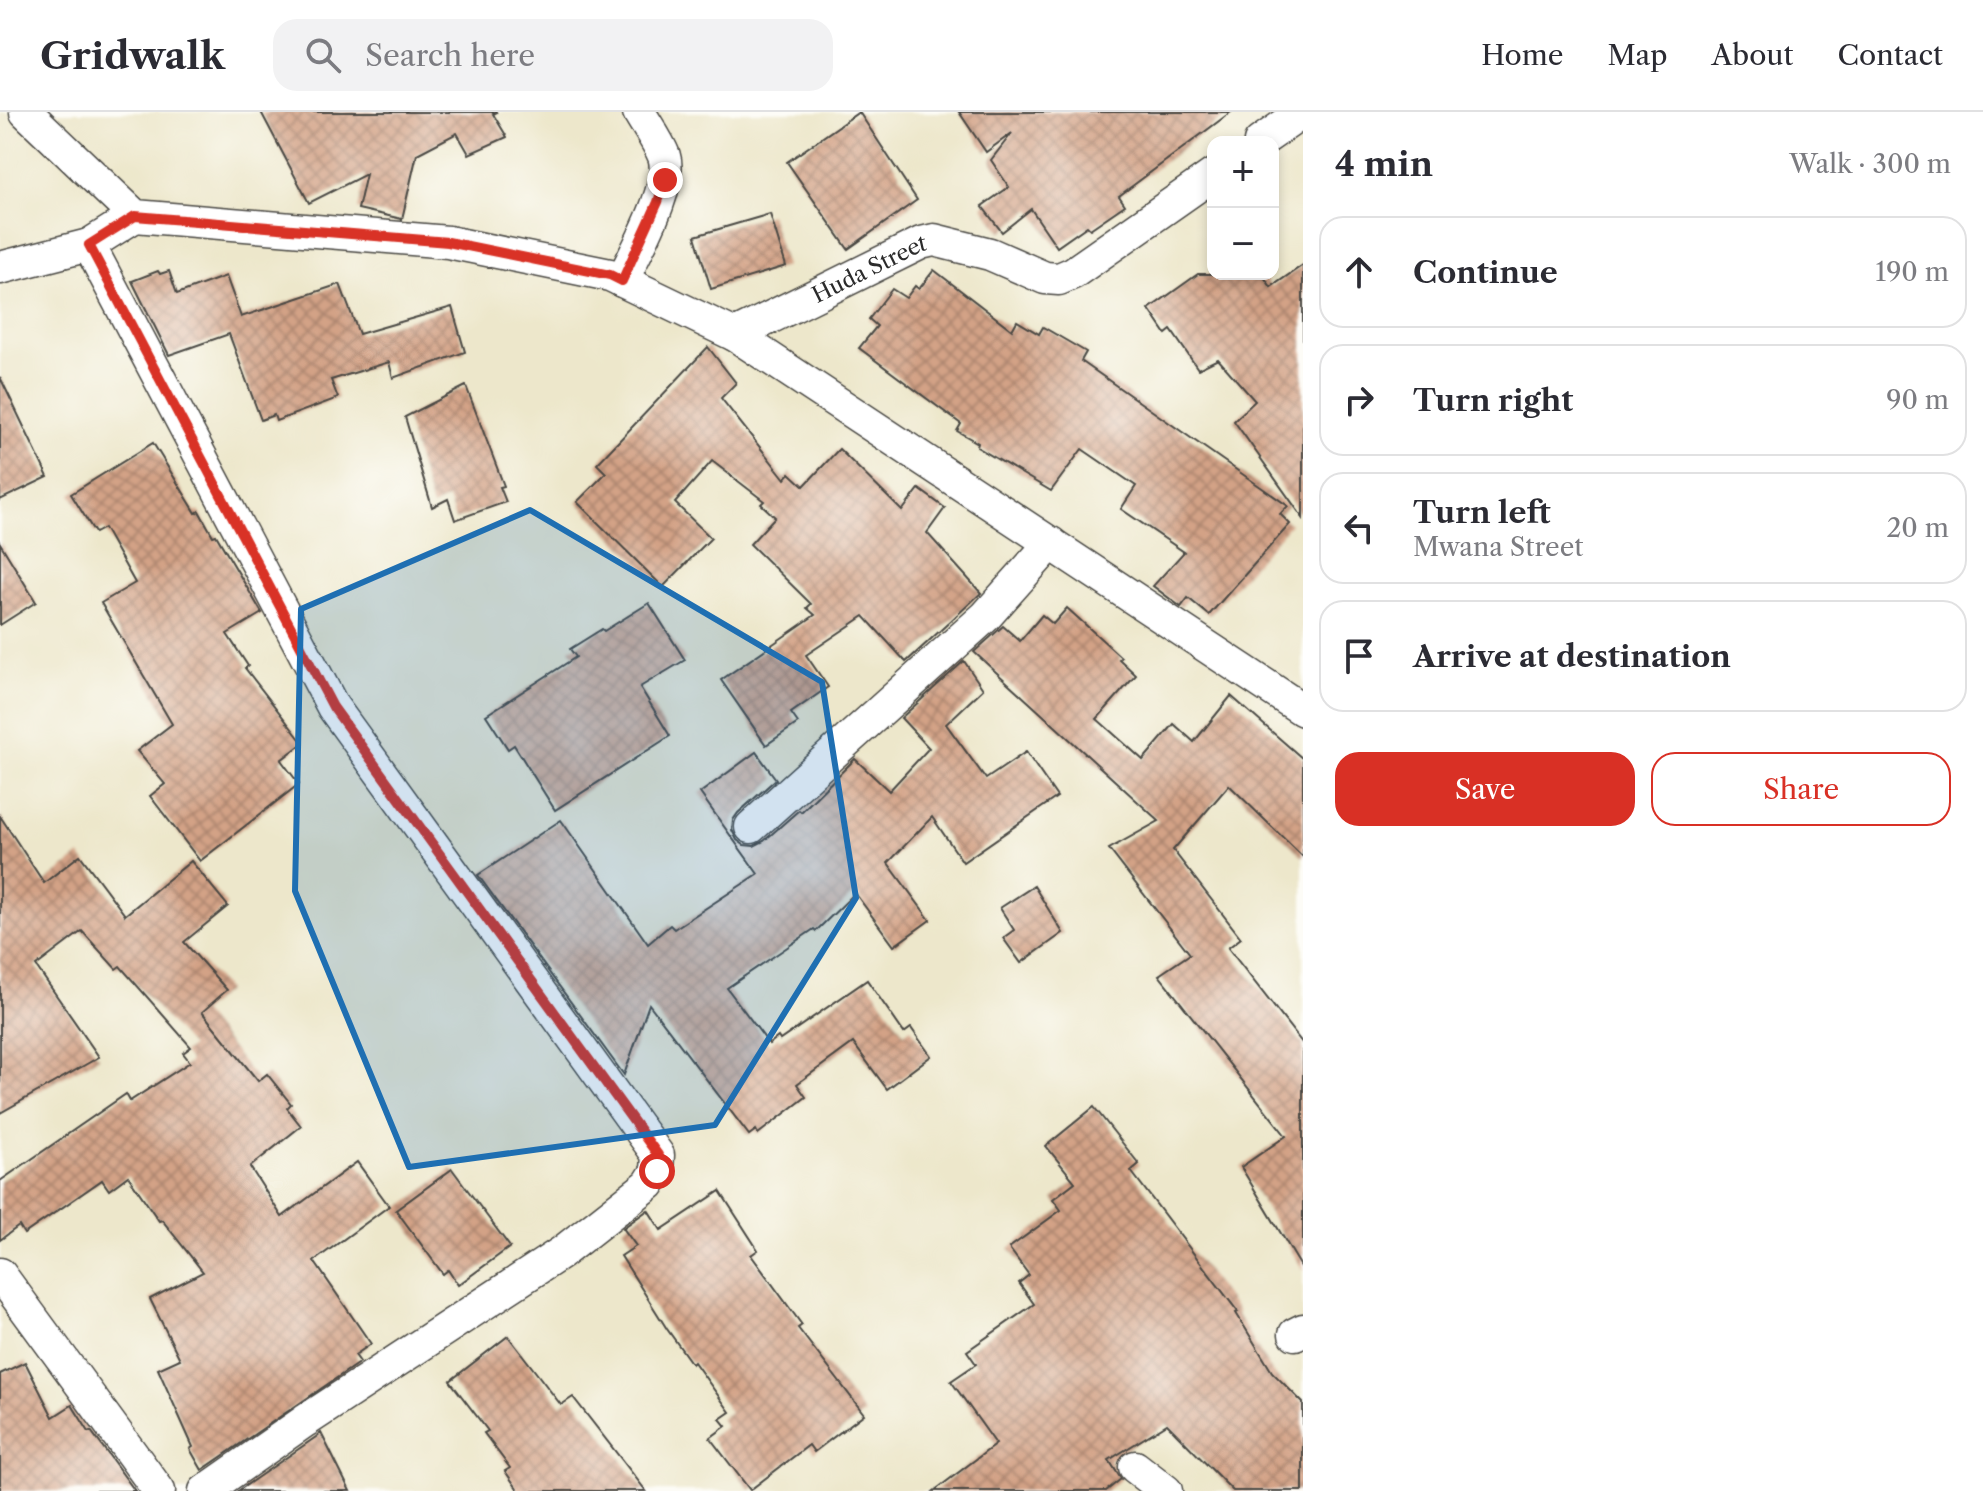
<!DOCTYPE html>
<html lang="en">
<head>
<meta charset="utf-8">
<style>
  :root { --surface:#fff; --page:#f2f2f3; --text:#2b2b33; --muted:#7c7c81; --line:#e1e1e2; --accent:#d93025 }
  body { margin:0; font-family:"Libre Caslon Text",serif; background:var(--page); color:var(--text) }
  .controls { position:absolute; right:24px; top:24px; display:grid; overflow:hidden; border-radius:16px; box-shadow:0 4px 12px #0003 }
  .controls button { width:72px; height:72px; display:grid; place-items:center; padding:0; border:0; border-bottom:2px solid var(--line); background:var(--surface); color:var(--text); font:40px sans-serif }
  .stop { position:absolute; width:24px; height:24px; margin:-18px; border:6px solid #d93025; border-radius:50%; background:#fff }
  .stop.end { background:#d93025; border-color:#fff; box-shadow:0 2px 8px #0008 }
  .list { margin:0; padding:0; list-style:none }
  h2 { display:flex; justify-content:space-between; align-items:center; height:104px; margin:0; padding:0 32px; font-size:34px }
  h2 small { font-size:26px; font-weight:400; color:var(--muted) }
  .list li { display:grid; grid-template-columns:52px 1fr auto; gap:24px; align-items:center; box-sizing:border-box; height:112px; margin:0 16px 16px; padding:0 16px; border:2px solid var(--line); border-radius:24px }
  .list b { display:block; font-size:30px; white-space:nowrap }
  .list p { margin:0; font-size:26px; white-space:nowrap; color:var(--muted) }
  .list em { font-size:26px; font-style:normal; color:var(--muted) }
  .actions { display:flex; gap:16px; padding:24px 32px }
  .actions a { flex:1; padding:18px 0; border:2px solid var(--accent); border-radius:24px; text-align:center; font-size:28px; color:var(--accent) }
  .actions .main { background:var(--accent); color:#fff }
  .icon { flex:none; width:44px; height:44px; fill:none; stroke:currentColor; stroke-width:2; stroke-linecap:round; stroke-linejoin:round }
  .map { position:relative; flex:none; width:1303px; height:1379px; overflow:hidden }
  header { display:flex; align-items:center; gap:48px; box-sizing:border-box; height:112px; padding:0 40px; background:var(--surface); border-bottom:2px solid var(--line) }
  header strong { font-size:38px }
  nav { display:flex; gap:44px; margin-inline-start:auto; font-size:28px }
  .search { width:560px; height:72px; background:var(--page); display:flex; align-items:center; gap:20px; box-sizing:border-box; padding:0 28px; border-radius:24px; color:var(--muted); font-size:30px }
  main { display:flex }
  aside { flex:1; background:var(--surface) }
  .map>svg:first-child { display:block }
  .building { fill:url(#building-cross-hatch) }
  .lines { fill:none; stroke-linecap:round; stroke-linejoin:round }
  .street-casing { stroke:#484743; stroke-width:35 }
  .street { stroke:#fff; stroke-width:32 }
  .route { stroke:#d93025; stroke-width:10 }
  .marked { fill:#1f6fb2; fill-opacity:0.2; stroke:#1f6fb2; stroke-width:6; stroke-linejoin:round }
  .labels { text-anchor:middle; stroke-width:7; stroke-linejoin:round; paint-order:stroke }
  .street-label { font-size:22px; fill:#2b2b2b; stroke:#fdfcf7 }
</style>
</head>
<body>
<header>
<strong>Gridwalk</strong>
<div class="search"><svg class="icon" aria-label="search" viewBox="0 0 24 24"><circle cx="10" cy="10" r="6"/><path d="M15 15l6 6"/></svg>Search here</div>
<nav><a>Home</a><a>Map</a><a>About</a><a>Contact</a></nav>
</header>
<main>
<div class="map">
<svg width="1303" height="1379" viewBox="0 0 1303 1379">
  <defs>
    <pattern id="building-cross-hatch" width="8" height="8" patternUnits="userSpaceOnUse" patternTransform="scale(2)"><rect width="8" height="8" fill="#d3a286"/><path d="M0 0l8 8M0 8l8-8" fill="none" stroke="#ab846e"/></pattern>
  </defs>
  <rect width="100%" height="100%" fill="#fdfcf7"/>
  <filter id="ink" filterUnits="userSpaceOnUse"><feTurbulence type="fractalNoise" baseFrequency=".0125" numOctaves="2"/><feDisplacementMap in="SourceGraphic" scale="16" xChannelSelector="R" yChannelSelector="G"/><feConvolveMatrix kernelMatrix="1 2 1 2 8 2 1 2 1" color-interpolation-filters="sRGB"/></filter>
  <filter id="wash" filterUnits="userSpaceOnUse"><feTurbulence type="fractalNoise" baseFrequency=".006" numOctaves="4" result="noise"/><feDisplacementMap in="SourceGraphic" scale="32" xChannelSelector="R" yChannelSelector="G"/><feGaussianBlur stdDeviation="1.8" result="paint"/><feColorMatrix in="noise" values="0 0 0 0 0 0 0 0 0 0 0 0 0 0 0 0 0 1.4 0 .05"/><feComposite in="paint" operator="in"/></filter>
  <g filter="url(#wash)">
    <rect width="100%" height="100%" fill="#ede7cb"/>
    <g id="blocks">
      <g class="building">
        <polygon points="261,0 497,0 493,2 507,25 469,42 457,21 417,42 402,107 358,97 366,62 309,91"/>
        <polygon points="859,0 917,88 848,137 787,50"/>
        <polygon points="959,0 1231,0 1119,84 1125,93 1090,117 1087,114 1057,135 1031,97 1002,120 982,94 1009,75 991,48 1012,21 986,40"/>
        <polygon points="770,102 786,154 711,177 695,124"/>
        <polygon points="1303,153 1303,406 1234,309 1255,289 1218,247 1198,257 1171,218 1166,222 1149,197 1198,162 1262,162 1271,175"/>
        <polygon points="934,158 1012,218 1017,209 1039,222 1043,215 1086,240 1081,249 1288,394 1280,402 1290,412 1209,503 1188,486 1181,495 1153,474 1184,440 1121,397 1136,374 1082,337 1051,379 977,335 978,331 957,319 961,312 859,236 877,214 869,207 892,177 906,186 915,174 919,177"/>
        <polygon points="158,159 160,162 169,159 177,182 226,164 241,205 340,172 359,222 452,195 465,240 393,266 389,250 331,268 338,286 276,309 274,303 261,308 229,222 169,243 132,169"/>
        <polygon points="708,235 736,271 721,286 785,367 790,361 804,374 839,337 902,399 919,377 945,396 927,421 981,481 906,550 864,504 806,543 828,575 791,601 798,611 766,633 721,568 815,503 807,496 811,492 750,432 775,405 761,392 764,389 712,349 675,391 711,426 663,475 577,390 606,361 597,352"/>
        <polygon points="0,265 48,365 0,388"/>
        <polygon points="466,274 504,374 500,375 506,390 455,408 448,387 432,395 405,305"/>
        <polygon points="153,331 196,401 199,399 213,424 216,423 262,501 227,522 248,554 245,556 303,631 281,648 299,672 200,749 150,684 165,672 137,639 172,612 101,491 135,471 104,416 95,421 71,382"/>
        <polygon points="0,431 36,490 0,513"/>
        <polygon points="649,491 685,548 640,575 670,624 555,698 514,633 508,637 486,603 576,545 570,537 602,517 604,519"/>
        <polygon points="1067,496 1121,545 1119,547 1136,563 1097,607 1143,648 1174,612 1194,630 1231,584 1303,647 1303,745 1229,673 1173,738 1241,826 1228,836 1303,932 1303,1158 1241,1055 1286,1024 1159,863 1190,842 1109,737 1159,709 974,540 1003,514 1020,529 1042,503 1053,512"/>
        <polygon points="964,549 983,577 946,612 986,667 1026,640 1057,685 963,750 932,705 888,751 930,808 894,834 855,781 816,819 814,817 727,876 769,932 778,925 780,928 867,868 904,921 911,916 931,944 887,977 853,931 797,972 806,985 758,1022 756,1018 749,1023 649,892 624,963 478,763 561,708 648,832 670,813 674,817 758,762 700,681 756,640 776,667 738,701 733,708 732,718 737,728 744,733 754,734 764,729 799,698 801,700 855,647 889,679 929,636 901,606"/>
        <polygon points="0,704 44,771 80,743 125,803 191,749 228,794 184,830 227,878 202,900 258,969 267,962 291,992 287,996 301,1014 250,1055 282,1105 357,1050 389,1094 314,1149 371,1232 355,1243 360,1250 202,1358 190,1337 193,1335 158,1257 180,1247 150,1187 203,1160 162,1108 159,1109 128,1064 109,1078 102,1068 24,1122 19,1114 0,1128 0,1069 126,982 130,989 190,950 183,941 191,935 120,854 116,857 82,819 36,854 99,945 0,1001"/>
        <polygon points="1034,774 1063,821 1021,851 1003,826 1014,818 1000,796"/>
        <polygon points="1094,995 1139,1052 1131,1059 1238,1200 1236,1201 1272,1260 1303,1291 1303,1379 1233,1379 1167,1312 1109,1348 1121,1367 1106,1379 934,1379 996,1332 951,1269 976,1252 967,1239 1034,1192 1019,1171 1029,1163 1009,1136 1061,1098 1053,1087 1075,1070 1046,1034"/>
        <polygon points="452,1057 510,1135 458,1173 448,1158 443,1162 396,1098"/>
        <polygon points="720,1079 758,1138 751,1143 802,1213 798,1216 864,1302 814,1340 809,1333 750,1378 710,1326 726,1314 720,1307 730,1300 694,1250 692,1252 667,1217 621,1144 636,1134 623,1116 648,1098 661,1118"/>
        <polygon points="508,1224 561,1293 573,1285 646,1379 519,1379 505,1359 510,1356 484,1321 488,1319 450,1269"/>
        <polygon points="25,1250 53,1305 72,1293 89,1320 91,1319 135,1379 0,1379 0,1262"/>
        <polygon points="321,1321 350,1379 238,1379 316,1325"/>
      </g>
    </g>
  </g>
  <g filter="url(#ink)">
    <use href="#blocks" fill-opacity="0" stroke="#484743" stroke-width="2"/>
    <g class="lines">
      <defs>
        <g id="street">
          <polyline points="26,0 135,104 448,130 610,163 735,223 1303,598"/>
          <polyline points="1260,30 1303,0"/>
          <polyline points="89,133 333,595 658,1043 657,1059 649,1072 561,1141 305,1309 205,1379"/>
          <polyline points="0,156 89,133 135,104"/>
          <path d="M622 169C635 140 674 74 664 44 658 29 647 14 639 0"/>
          <path id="s1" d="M735 223 921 131 934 128 990 142 1045 166 1059 167 1073 161 1213 63"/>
          <polyline points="751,715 986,504 1051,431"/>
          <polyline points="0,1162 159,1379"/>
          <polyline points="1295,1222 1303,1218"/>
          <polyline points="1135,1355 1166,1379"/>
        </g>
      </defs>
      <use href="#street" class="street-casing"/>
      <use href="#street" class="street"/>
    </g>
  </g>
  <g class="lines" filter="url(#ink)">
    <polyline class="route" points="657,1059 658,1043 333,595 89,133 135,104 448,130 610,163 622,169 658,90 665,68"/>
  </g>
  <path class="marked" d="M530 398 822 570 856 786 715 1013 409 1055 295 779 301 497Z"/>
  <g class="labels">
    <g class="street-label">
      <text dy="8" stroke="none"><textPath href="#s1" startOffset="150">Huda Street</textPath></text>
    </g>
  </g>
</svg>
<div class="controls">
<button>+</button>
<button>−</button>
</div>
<div class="stop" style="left:657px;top:1059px"></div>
<div class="stop end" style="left:665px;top:68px"></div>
</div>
<aside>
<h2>4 min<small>Walk · 300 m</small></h2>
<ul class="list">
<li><svg class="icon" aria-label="ahead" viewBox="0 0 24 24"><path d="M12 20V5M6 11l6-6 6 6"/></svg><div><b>Continue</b></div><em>190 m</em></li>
<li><svg class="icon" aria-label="right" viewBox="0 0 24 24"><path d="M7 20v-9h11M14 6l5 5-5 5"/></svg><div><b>Turn right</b></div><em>90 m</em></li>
<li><svg class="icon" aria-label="left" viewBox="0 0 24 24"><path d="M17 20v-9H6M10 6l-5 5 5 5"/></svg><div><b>Turn left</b><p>Mwana Street</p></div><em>20 m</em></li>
<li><svg class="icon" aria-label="arrive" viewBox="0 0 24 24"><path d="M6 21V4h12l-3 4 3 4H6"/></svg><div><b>Arrive at destination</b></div></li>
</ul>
<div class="actions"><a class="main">Save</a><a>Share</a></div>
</aside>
</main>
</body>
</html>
